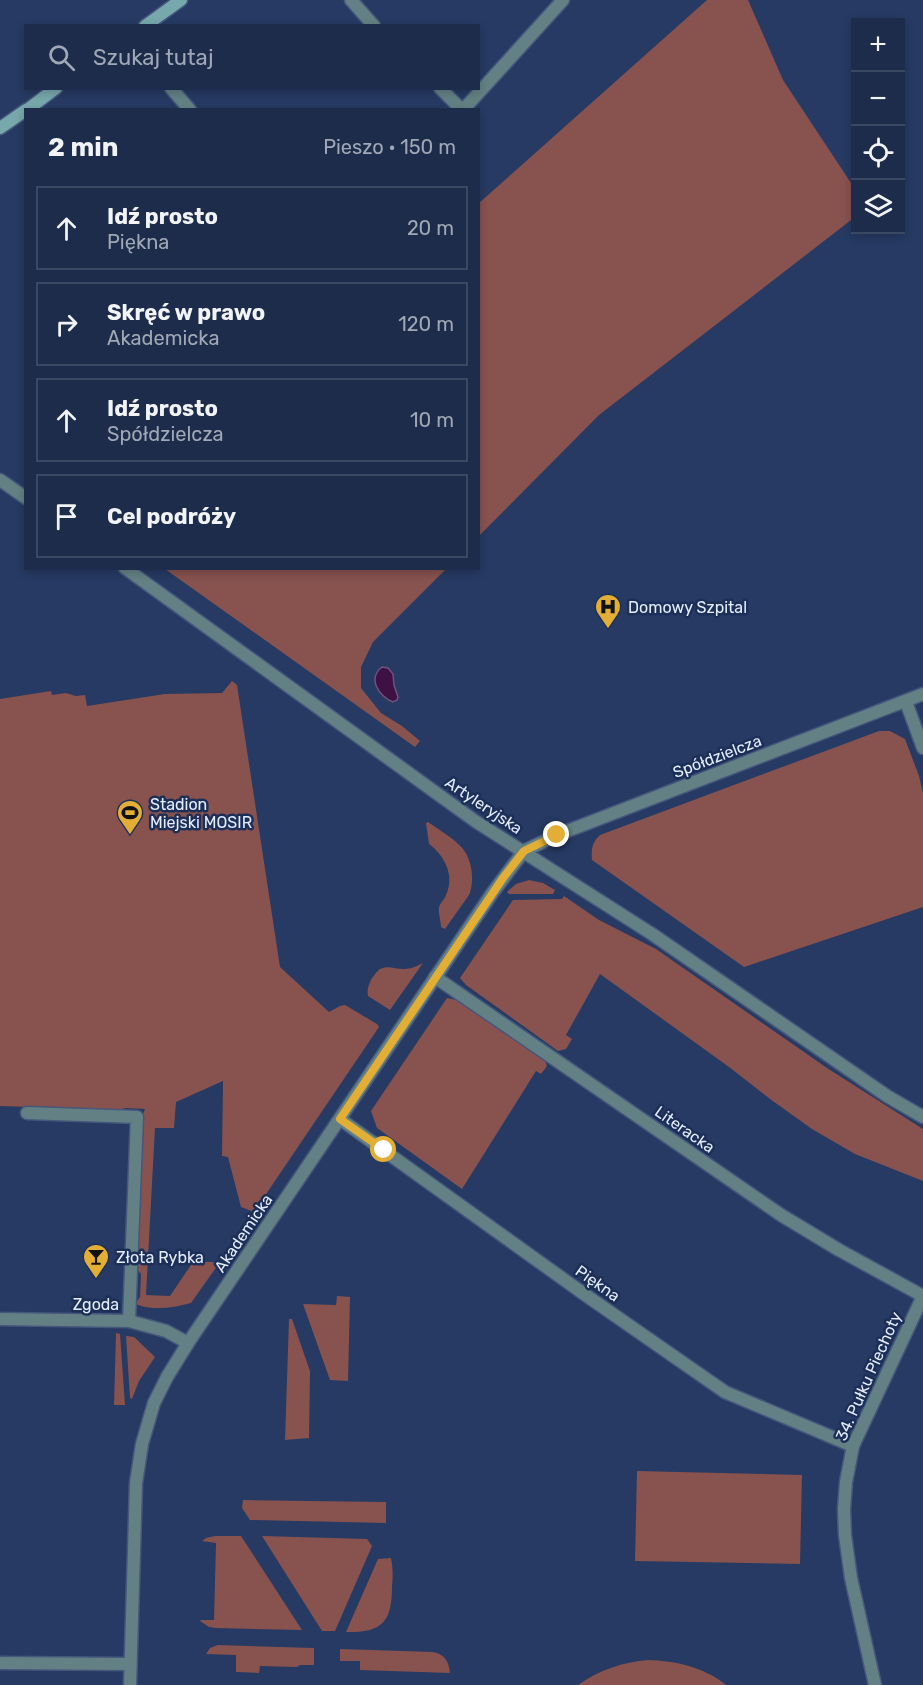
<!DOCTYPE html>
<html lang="pl">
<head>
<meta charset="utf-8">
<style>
  :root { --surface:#1c2c4a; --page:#253451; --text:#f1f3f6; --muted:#a0a7b5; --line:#3a4862 }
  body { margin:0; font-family:Rubik,sans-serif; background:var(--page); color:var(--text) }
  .controls { position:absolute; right:18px; top:18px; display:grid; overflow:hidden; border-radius:0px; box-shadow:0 3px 9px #0003 }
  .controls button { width:54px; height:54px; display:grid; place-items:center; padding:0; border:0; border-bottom:2px solid var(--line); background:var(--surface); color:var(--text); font:30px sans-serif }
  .stop { position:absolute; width:18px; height:18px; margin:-14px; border:4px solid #e3ae35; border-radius:50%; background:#fff }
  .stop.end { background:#e3ae35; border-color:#fff; box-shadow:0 2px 6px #0008 }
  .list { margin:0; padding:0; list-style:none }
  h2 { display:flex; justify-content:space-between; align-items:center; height:78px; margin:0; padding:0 24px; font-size:26px }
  h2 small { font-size:20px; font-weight:400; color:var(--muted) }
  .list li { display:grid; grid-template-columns:39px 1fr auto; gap:18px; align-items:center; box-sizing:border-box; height:84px; margin:0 12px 12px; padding:0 12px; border:2px solid var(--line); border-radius:0px }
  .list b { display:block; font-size:22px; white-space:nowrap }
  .list p { margin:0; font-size:20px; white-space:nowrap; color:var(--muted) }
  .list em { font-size:20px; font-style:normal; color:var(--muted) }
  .icon { flex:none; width:33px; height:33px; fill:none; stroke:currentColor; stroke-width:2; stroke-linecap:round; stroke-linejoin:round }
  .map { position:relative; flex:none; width:923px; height:1685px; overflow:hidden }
  .search { position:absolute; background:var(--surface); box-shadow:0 3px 9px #0003; left:24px; top:24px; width:456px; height:66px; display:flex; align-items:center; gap:15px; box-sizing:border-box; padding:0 21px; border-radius:0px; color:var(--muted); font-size:22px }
  .panel { position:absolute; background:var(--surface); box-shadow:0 3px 9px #0003; left:24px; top:108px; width:456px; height:462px; border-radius:0px }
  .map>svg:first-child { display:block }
  .green { fill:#88524f }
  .water { fill:#3f1044; stroke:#71527c; stroke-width:1.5 }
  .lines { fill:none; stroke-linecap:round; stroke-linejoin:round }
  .minor-casing { stroke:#45577c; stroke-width:15 }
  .tertiary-casing { stroke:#45577c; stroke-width:15 }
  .secondary-casing { stroke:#45577c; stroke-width:15 }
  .minor { stroke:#638184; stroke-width:12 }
  .tertiary { stroke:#638184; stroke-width:12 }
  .secondary { stroke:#77a8ac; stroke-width:12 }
  .route { stroke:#e3ae35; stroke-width:8 }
  .labels { text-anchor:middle; stroke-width:5; stroke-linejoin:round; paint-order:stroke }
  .poi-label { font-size:16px; fill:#e5edfd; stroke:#1c2f58; text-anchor:start }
  .street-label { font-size:16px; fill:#e5edfd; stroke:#1c2f58 }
</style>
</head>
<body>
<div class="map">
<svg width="923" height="1685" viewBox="0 0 923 1685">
  <rect width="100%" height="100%" fill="#263a63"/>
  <g class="green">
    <polygon points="707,0 748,0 783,80 855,189 855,217 599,415 479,536 479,203"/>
    <polygon points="165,569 446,569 373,642 361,667 361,688 381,713 402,726 420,741 415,747"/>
    <path d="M232 681 237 685 280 967 329 1012 340 1006 345 1005 377 1024 379 1027 254 1212 241 1207 228 1157 222 1156 223 1081 176 1102 174 1128H155L146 1295 170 1296 193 1262H220L191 1303C172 1308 154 1311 135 1304L140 1297 141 1274 135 1267 143 1114 145 1109 126 1108 119 1110 0 1106V699L51 691 52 695 66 693 76 696 85 695 87 706 165 694 222 693Z"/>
    <path d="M879 731H890L905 739 919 776 923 793V907L744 967 592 860C591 849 592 843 600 835Z"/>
    <path d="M428 822C439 830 454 838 463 849 472 860 475 882 469 895L445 929 441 927C441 922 438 912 439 907 440 903 445 899 446 895 455 876 445 856 429 844L426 823Z"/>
    <polygon points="529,880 543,883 555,890 553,894 509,894 507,892 516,884"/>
    <polygon points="564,896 599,920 656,949 827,1068 923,1129 923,1181 855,1154 812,1129 770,1099 729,1067 600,974 566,1035 572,1039 566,1049 558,1051 466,985 460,978 513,900 562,899"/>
    <path d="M423 963 390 1010 368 996C366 986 372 976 380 969 388 965 395 969 404 969 411 969 417 966 423 963Z"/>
    <polygon points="447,998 457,1000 545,1061 547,1066 541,1074 536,1071 462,1189 377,1128 371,1111"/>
    <polygon points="337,1296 350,1297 348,1381 330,1380 303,1304 336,1305"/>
    <polygon points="289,1319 292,1319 310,1371 309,1438 285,1440"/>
    <polygon points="116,1333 120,1334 125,1405 114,1405"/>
    <polygon points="126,1336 134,1337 155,1357 139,1381 132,1399 130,1398"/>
    <polygon points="637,1471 802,1475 800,1564 635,1561"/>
    <polygon points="243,1500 386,1502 386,1523 250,1520 242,1508"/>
    <polygon points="215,1536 241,1536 302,1630 216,1628 209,1627 200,1621 201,1620 214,1620 216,1543 202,1541 206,1538"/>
    <polygon points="262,1536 367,1539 372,1546 335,1631 322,1631"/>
    <path d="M391 1558C393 1567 393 1577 392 1587 392 1622 382 1633 346 1632L378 1559Z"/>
    <polygon points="218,1645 314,1648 314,1665 300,1665 297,1667 260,1666 259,1673 236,1672 236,1655 206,1654 210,1648"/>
    <path d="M340 1649 433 1652C444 1654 449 1661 450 1673L360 1670V1661H340Z"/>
    <path d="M648 1660C676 1661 704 1667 726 1685H578C599 1670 623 1662 648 1660Z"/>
  </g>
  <path class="water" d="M382 667 388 668 393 674 394 685 398 697 397 700 393 702C379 696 367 679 382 667Z"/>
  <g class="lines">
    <defs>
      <g id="minor">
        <polyline points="351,0 374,26"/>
        <polyline points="171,88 190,110"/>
        <polyline points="440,88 462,110"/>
        <polyline points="463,110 563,0"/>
        <polyline points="906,702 923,748"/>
        <polyline points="524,851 557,835 923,694"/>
        <polyline points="435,977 781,1215 839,1250 923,1296 853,1446 846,1482 844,1509 845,1535 851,1578 875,1685"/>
        <polyline points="27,1113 137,1117 129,1321"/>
        <polyline points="340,1119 584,1294 725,1392 853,1446"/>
        <polyline points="0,1319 129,1321 166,1331 188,1343"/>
        <polyline points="0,1663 130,1664"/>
      </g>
      <g id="tertiary">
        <polyline points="0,480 26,498"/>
        <polyline points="125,568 475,821 652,934 887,1096 923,1117"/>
        <polyline points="130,1685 136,1483 142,1444 154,1403 167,1377 188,1343 493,892 524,851"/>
      </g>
      <g id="secondary">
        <polyline points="145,26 181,0"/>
        <polyline points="27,110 56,88"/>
        <polyline points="0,128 26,110"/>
      </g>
    </defs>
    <use href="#minor" class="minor-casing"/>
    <use href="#tertiary" class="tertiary-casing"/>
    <use href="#secondary" class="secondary-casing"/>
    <use href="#minor" class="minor"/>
    <use href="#tertiary" class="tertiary"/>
    <use href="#secondary" class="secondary"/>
  </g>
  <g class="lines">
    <polyline class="route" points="384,1150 340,1119 503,878 524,851 557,835"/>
  </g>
  <defs>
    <symbol id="hospital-pin" viewBox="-11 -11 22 30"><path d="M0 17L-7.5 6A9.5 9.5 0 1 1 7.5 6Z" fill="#e3ae35" stroke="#1c2f58"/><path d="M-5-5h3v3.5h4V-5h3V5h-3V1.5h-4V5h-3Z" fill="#111"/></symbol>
    <symbol id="stadium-pin" viewBox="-11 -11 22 30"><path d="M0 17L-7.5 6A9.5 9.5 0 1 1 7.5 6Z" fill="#e3ae35" stroke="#1c2f58"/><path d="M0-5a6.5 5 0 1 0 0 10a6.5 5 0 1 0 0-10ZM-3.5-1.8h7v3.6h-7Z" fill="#111"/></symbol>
    <symbol id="bar-pin" viewBox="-11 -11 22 30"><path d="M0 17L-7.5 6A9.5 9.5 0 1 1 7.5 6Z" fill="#e3ae35" stroke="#1c2f58"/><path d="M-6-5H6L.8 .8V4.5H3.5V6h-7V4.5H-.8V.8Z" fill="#111"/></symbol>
  </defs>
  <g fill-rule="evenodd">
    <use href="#hospital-pin" x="593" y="592" width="30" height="40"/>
    <use href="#stadium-pin" x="115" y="798" width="30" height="40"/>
    <use href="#bar-pin" x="81" y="1242" width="30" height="40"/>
  </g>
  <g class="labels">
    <g class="poi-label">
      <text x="628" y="613">Domowy Szpital</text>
      <text x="150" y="810">Stadion<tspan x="150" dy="18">Miejski MOSIR</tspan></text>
      <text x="116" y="1263">Złota Rybka</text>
    </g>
    <g class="street-label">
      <text transform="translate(717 756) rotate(-21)" y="6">Spółdzielcza</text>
      <text transform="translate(484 805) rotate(34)" y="6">Artyleryjska</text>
      <text transform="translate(685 1129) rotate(35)" y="6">Literacka</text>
      <text transform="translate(243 1233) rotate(-56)" y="6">Akademicka</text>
      <text transform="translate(598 1283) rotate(35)" y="6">Piękna</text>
      <text x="96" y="1310">Zgoda</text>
      <text transform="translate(868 1376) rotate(-66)" y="6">34. Pułku Piechoty</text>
    </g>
  </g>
</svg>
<div class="controls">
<button>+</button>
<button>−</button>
<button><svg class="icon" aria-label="locate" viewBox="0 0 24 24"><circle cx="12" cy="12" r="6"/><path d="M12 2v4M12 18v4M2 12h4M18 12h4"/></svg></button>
<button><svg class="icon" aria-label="layers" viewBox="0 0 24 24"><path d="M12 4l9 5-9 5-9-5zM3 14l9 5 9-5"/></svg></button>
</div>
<div class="stop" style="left:384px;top:1150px"></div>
<div class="stop end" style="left:557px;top:835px"></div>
<div class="search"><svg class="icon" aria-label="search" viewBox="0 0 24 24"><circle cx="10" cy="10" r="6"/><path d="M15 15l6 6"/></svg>Szukaj tutaj</div>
<section class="panel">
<h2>2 min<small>Pieszo · 150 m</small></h2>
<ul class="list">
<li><svg class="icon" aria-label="ahead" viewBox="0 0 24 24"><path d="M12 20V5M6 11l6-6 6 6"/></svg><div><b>Idź prosto</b><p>Piękna</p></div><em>20 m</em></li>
<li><svg class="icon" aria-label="right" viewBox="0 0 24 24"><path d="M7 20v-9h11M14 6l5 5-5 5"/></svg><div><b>Skręć w prawo</b><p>Akademicka</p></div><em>120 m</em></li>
<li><svg class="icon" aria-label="ahead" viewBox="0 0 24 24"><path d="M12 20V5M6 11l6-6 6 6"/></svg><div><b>Idź prosto</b><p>Spółdzielcza</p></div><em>10 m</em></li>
<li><svg class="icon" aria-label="arrive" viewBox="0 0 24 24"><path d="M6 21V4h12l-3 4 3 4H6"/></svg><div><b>Cel podróży</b></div></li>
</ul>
</section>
</div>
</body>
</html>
